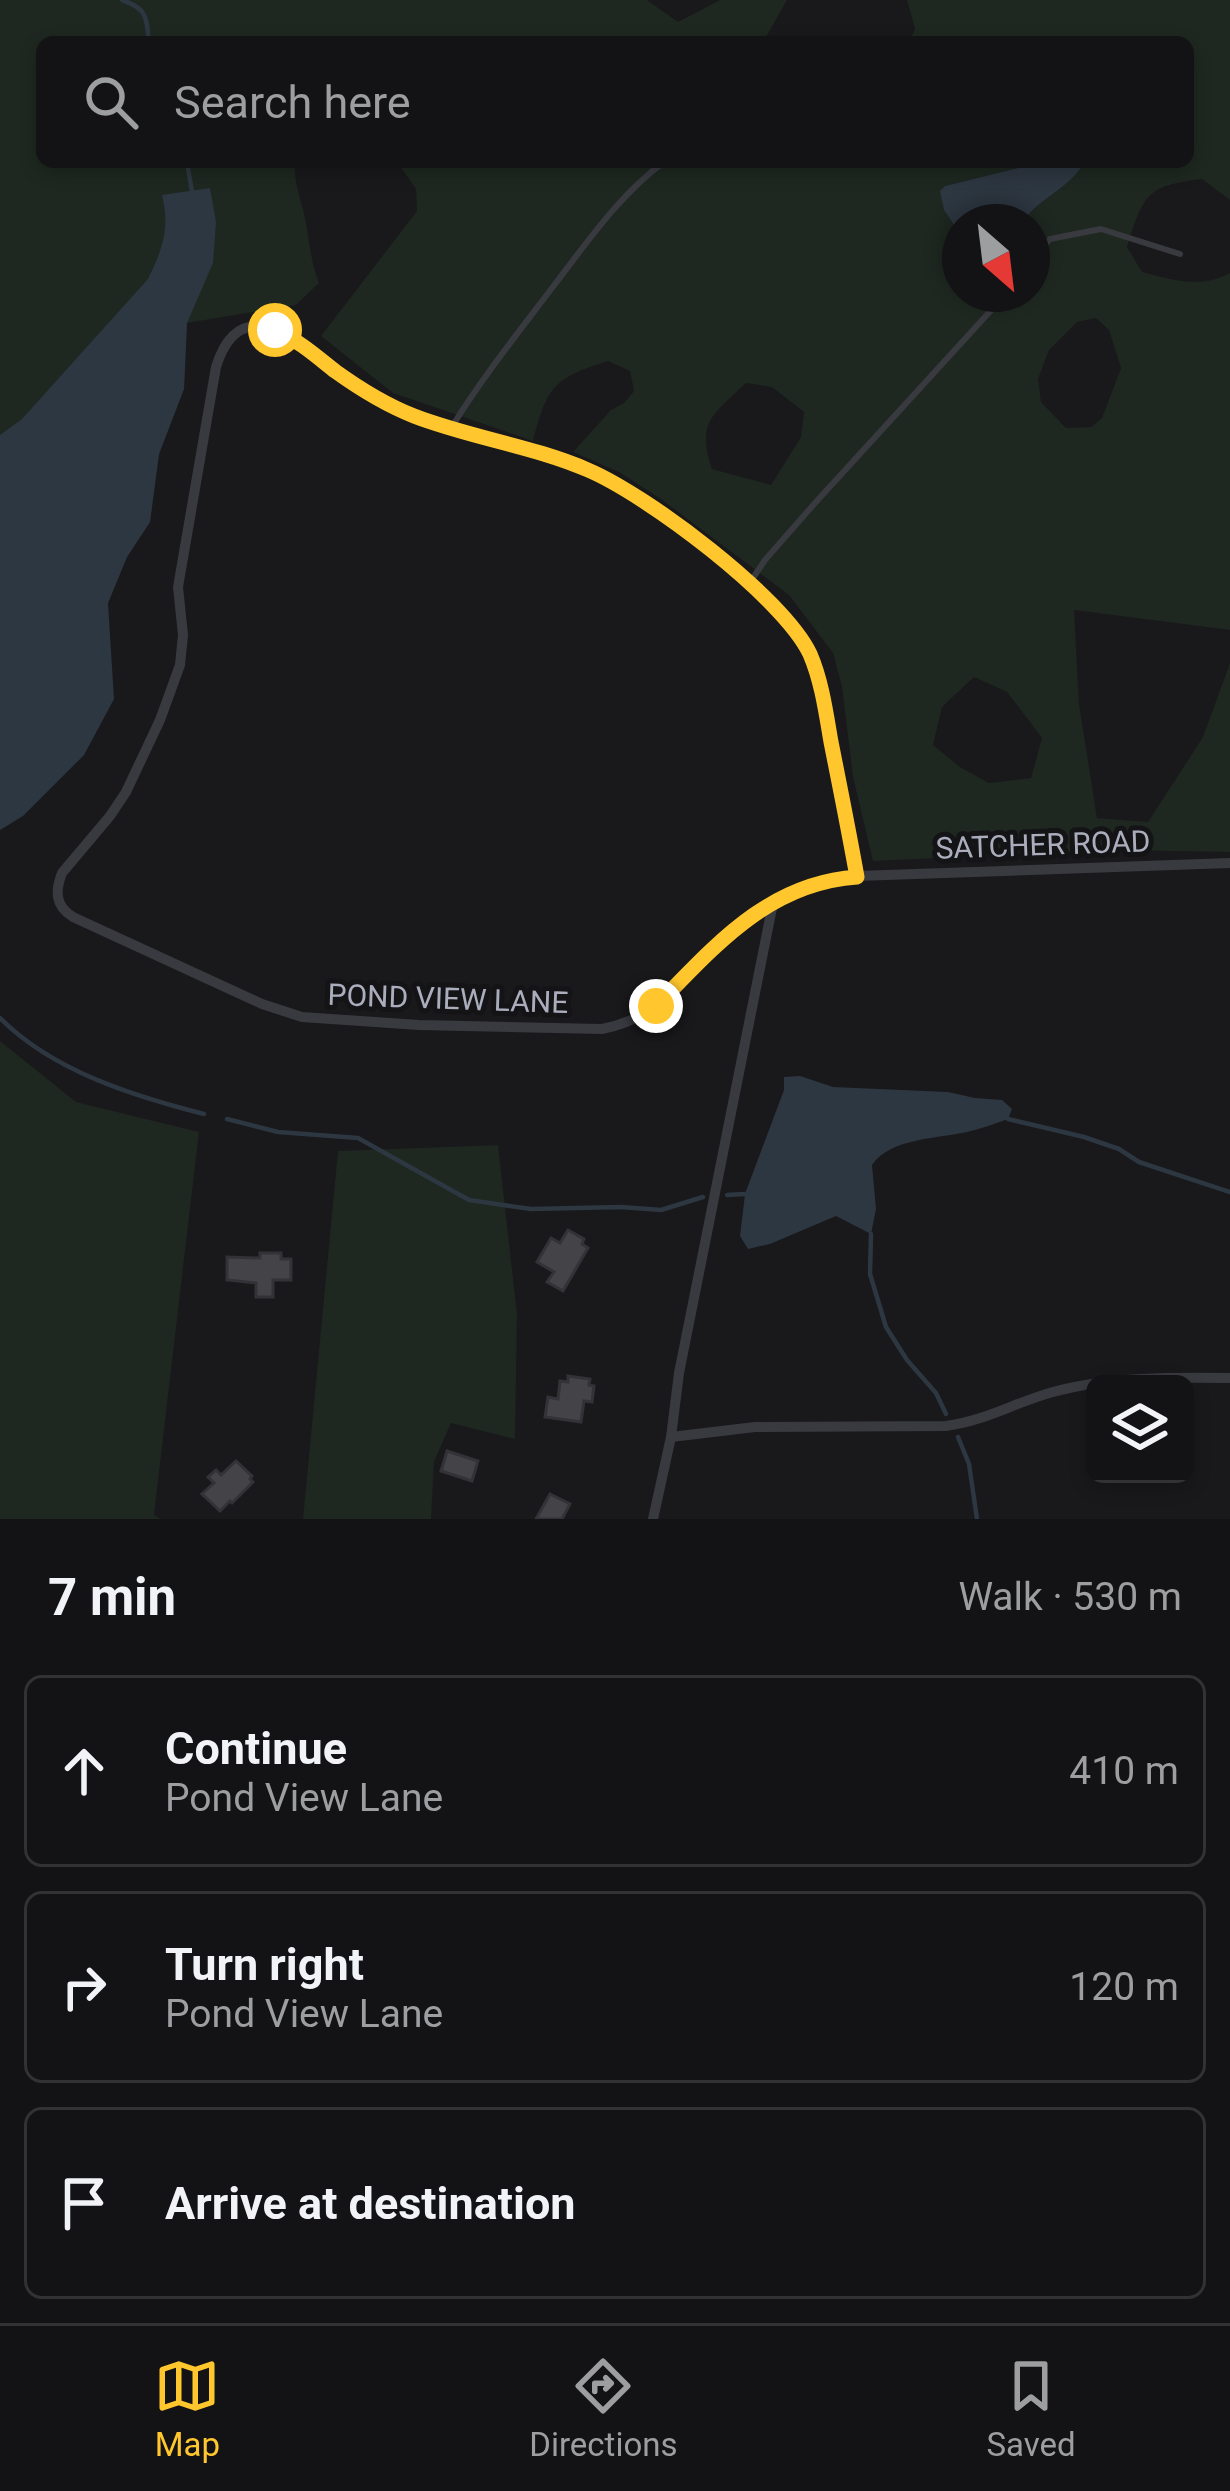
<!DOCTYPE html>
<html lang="en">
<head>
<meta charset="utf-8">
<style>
  :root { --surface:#131214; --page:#1c1b1d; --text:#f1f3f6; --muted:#9d9ea0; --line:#323234; --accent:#ffc72d }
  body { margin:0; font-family:Roboto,sans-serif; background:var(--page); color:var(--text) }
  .controls { position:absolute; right:36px; bottom:36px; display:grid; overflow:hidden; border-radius:18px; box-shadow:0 6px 18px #0003 }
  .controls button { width:108px; height:108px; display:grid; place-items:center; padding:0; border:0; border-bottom:3px solid var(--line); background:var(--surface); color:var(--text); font:60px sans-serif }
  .compass { position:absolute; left:942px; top:204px; width:108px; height:108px; border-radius:50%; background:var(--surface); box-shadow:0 6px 18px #0003; rotate:152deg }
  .stop { position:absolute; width:36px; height:36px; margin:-27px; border:9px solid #ffc72d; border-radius:50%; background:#fff }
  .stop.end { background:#ffc72d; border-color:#fff; box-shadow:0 3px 12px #0008 }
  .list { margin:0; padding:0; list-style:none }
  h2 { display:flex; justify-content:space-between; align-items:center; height:156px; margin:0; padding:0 48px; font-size:51px }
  h2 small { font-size:39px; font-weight:400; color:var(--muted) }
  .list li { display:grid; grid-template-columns:78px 1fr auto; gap:36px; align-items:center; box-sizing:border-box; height:192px; margin:0 24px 24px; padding:0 24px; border:3px solid var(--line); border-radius:18px }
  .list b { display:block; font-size:45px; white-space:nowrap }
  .list p { margin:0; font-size:39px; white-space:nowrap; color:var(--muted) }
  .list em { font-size:39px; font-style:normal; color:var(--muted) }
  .icon { flex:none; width:66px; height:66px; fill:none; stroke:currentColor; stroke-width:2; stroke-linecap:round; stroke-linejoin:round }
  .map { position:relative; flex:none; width:1230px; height:1519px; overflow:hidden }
  .search { position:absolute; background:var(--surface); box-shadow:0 6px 18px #0003; left:36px; right:36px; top:36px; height:132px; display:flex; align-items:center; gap:30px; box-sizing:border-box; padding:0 42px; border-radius:18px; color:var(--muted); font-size:45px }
  .sheet { height:804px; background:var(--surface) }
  nav { display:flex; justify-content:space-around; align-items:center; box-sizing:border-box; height:168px; border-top:3px solid var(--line); background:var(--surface); font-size:33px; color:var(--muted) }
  nav a { display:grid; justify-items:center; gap:6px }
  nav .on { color:var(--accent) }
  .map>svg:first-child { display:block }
  .green { fill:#1e2720; fill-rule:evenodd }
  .water { fill:#2d3741 }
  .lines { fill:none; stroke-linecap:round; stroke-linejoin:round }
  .stream { stroke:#2d3741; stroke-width:4.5 }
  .building { fill:#434348; stroke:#333237; stroke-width:3 }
  .lane { stroke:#393a40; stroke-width:6 }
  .street { stroke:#393a40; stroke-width:10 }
  .route { stroke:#ffc72d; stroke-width:15 }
  .labels { text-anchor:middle; stroke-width:10; stroke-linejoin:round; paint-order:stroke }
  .street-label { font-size:30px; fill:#aaaebc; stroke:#141316 }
</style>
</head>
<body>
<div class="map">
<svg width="1230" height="1519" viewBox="0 0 1230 1519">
  <rect width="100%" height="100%" fill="#19181b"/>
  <g class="green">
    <path d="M0 0H647L678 22 720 0H787L765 39 767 42H42V162H296C292 182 303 202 306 223 310 247 311 260 319 283L296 305 187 323 184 389 159 454 150 522 127 557 108 603 15 425 0 435Z"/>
    <path d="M907 0H1230V200L1202 179C1145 186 1144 195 1127 247L1142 272C1173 280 1201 289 1230 273V630L1074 610 1079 704 1097 818 1148 822 1203 737 1230 663V852L1112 850 873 861 853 777 842 687 833 653 789 595 661 499 619 472 573 452 611 410 624 403 634 391 630 371 608 361C552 379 548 386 533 441L393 393 321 336 417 211 416 189 397 162H1043L945 186 944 210 960 234V294H1032V222H1023C1037 200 1064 191 1080 169L1076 162H1188V42H1066L1063 37 1048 42H909L915 29ZM1096 318 1109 330 1121 368 1102 418 1091 427 1066 428 1041 402 1038 379 1049 350 1077 322ZM746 383 772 387 804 412 801 437 771 485 712 469C696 421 714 414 746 383ZM974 677 1007 692 1042 738 1031 778 989 783 960 767 933 745 942 707Z"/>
    <polygon points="0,1041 76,1102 199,1132 154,1515 161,1519 0,1519"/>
    <polygon points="498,1145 517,1314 515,1439 451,1423 434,1462 431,1519 303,1519 338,1151"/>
  </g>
  <g class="water">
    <path d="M1043 162H1076L1080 169C1064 191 1037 200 1023 222H960V234L944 210 940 191 945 186Z"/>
    <path d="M210 188 216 222 213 263 187 323 184 389 159 454 150 522 127 557 108 603 114 699 84 755 23 816 0 830V435L22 419 148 279C163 248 170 228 162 195Z"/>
    <path d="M800 1076 833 1087 948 1092 975 1098 1002 1100 1012 1109 1008 1119C996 1123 983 1128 971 1131 940 1139 891 1137 872 1165L876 1209 871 1234 836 1216 770 1244 748 1249 740 1236 745 1194 784 1090V1077Z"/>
  </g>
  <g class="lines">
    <g class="stream">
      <path d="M122 0C148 9 146 17 149 42"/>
      <polyline points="187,162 192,192"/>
      <path d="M0 1018C53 1071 133 1096 204 1114"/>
      <polyline points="227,1119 278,1132 358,1138 469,1200 531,1209 621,1207 661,1210 703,1197"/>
      <polyline points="1008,1119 1084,1137 1119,1149 1139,1162 1230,1192"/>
      <polyline points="727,1195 745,1194"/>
      <polyline points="871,1234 870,1274 886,1327 907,1360 936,1393 946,1414"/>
      <polyline points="958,1437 969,1464 977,1519"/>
    </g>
  </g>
  <g class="building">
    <polygon points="568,1230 584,1239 582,1244 588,1248 563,1291 547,1282 554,1272 537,1262 551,1238 560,1243"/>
    <polygon points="260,1253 281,1253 281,1259 291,1259 291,1280 273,1280 273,1297 256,1297 256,1283 227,1280 227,1257 260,1258"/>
    <polygon points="568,1376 590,1379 589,1385 594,1386 592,1402 584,1401 581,1422 545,1417 548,1397 558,1399 560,1381 568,1382"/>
    <polygon points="447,1451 478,1461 472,1481 441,1471"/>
    <polygon points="236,1461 252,1476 250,1479 253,1482 232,1503 230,1501 220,1511 202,1494 214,1483 208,1477 216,1470 221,1475"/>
    <polygon points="550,1494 570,1504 562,1519 536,1519"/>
  </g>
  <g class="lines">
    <g class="lane">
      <polyline points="1032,260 1050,239 1101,229 1180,254"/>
      <path d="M453 425C483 377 518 333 552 288 586 244 619 195 664 162"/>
      <polyline points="751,581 765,560 815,503 1006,294"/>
    </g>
    <g class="street">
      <path d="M857 876 820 684C816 669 811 653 802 641 764 584 649 495 585 469 534 447 471 434 416 417 393 407 371 396 349 381 308 352 243 282 216 367L178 587 183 635 180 665 160 720 126 792 110 816 62 873C55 891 55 906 73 917L262 1004 302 1017 419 1025 602 1029C623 1025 639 1018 656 1006 715 946 768 883 857 876L1230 863"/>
      <path d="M671 1437 755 1427 946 1426C985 1421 1016 1402 1053 1392 1109 1377 1172 1377 1230 1378"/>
      <polyline points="653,1519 671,1437 679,1373 773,903"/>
    </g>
  </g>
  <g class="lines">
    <path class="route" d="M275 330C298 340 316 356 335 371 360 389 386 405 414 416 471 438 533 446 588 470 647 495 783 597 810 654 822 682 826 713 831 742 840 787 849 832 857 877 768 883 715 946 656 1006"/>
  </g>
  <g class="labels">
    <g class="street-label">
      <text transform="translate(1043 845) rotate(-2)" y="10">SATCHER ROAD</text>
      <text transform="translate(448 999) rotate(2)" y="10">POND VIEW LANE</text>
    </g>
  </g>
</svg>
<div class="controls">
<button><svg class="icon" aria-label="layers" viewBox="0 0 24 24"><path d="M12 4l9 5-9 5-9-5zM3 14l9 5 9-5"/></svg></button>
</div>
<svg class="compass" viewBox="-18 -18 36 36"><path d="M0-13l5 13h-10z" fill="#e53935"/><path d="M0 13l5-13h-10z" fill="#9d9ea0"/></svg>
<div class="stop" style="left:275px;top:330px"></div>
<div class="stop end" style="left:656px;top:1006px"></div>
<div class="search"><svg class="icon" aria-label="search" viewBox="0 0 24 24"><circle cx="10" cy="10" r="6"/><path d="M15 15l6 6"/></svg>Search here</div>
</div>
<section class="sheet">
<h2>7 min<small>Walk · 530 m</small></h2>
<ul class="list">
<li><svg class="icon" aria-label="ahead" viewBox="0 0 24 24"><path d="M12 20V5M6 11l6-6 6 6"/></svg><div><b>Continue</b><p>Pond View Lane</p></div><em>410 m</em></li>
<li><svg class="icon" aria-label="right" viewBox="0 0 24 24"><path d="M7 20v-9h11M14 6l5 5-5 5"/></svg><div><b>Turn right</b><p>Pond View Lane</p></div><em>120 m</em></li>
<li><svg class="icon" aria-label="arrive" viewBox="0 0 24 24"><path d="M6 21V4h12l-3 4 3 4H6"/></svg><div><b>Arrive at destination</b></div></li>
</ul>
</section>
<nav>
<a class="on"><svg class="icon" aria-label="map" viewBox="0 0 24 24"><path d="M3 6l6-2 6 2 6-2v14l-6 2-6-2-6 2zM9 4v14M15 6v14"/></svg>Map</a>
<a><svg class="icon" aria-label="directions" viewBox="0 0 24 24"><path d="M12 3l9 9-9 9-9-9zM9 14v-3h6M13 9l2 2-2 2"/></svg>Directions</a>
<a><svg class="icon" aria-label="saved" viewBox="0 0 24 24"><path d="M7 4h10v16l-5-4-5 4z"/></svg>Saved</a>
</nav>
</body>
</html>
